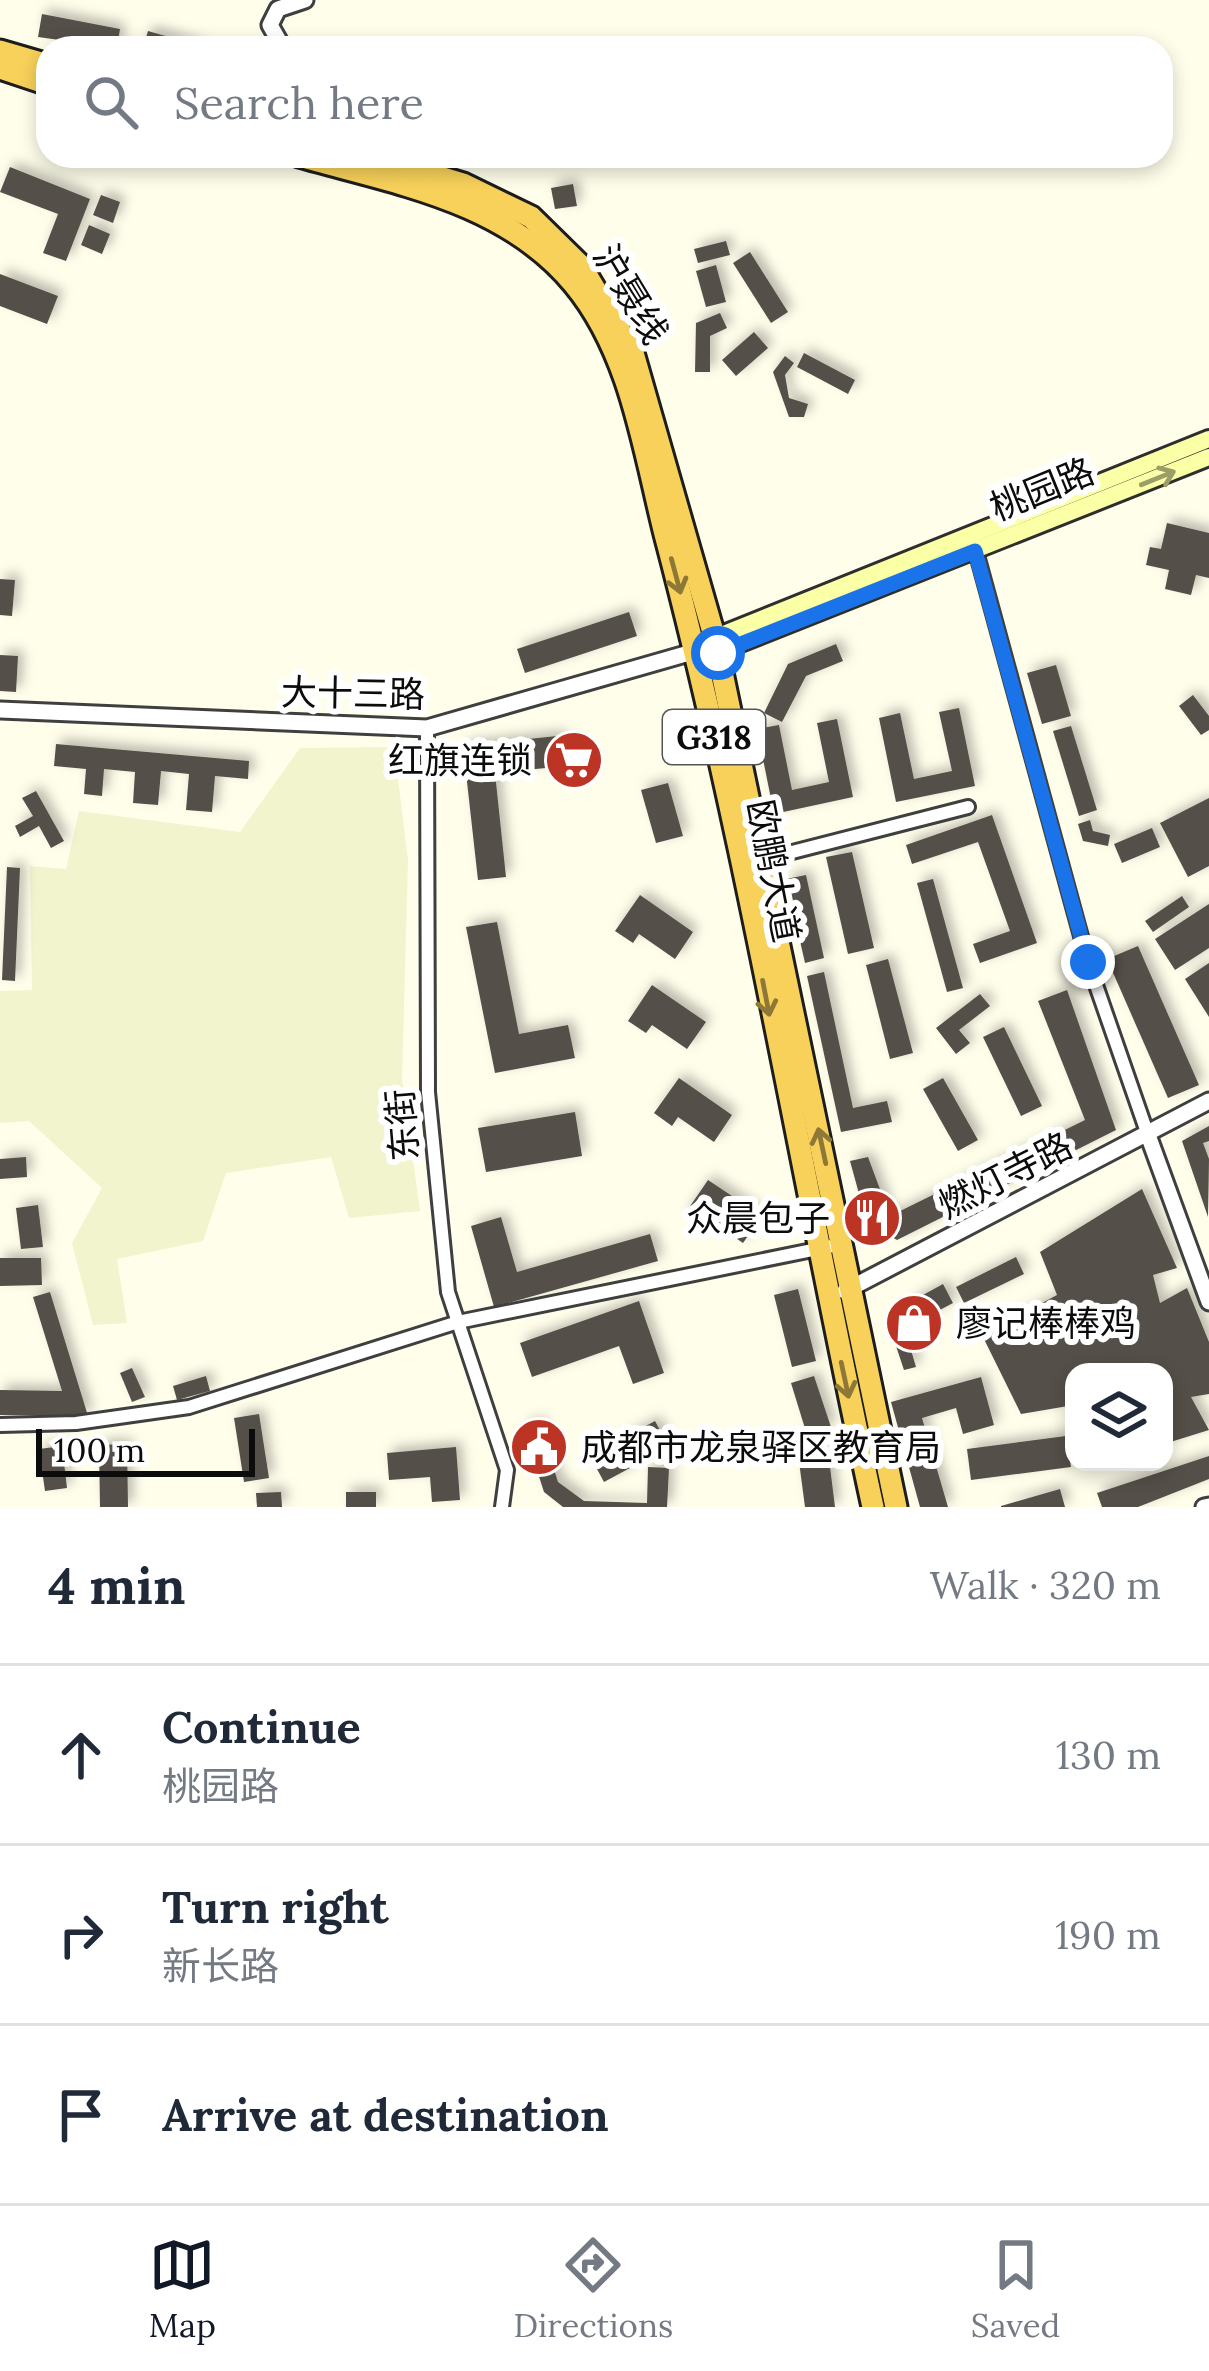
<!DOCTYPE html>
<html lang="en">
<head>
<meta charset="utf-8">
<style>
  :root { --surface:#fff; --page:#f2f2f3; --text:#1f2937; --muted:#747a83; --line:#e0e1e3; --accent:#111827 }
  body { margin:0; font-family:Lora,"Noto Sans SC",serif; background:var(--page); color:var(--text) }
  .controls { position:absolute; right:36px; bottom:36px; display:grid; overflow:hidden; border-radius:24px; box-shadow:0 6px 18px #0003 }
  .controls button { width:108px; height:108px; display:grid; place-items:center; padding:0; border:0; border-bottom:3px solid var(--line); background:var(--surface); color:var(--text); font:60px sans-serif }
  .scale { position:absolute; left:36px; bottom:30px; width:219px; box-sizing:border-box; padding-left:12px; border:6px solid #0c0c0c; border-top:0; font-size:33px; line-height:42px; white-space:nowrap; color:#0c0c0c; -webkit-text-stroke:9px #fff; paint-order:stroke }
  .stop { position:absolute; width:36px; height:36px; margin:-27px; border:9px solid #1a73e8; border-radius:50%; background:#fff }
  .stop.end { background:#1a73e8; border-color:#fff; box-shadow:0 3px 12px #0008 }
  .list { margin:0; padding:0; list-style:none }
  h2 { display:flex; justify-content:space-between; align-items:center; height:156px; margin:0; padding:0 48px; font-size:51px }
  h2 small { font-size:39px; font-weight:400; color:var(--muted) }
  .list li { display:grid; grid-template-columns:78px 1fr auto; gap:36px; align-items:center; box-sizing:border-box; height:180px; padding:0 48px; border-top:3px solid var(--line) }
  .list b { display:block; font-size:45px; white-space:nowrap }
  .list p { margin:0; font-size:39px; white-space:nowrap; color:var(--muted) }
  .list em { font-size:39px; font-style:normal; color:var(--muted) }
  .icon { flex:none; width:66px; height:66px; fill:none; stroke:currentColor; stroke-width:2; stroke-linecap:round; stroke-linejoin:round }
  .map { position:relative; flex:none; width:1209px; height:1507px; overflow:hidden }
  .search { position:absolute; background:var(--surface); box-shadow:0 6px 18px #0003; left:36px; right:36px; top:36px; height:132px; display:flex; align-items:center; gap:30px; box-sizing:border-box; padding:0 42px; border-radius:36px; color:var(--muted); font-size:45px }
  .sheet { height:696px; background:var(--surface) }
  nav { display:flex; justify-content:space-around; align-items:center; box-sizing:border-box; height:168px; border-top:3px solid var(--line); background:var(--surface); font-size:33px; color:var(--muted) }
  nav a { display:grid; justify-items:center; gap:6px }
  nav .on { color:var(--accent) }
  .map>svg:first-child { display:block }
  .farmland { fill:#f1f4cc }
  .building { fill:#554f48; filter:url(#shadow) }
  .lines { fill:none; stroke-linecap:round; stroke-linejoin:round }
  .minor-casing { stroke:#3f3f3f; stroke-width:18 }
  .tertiary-casing { stroke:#3f3f3f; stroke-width:21 }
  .secondary-casing { stroke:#2e2e2e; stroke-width:22 }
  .trunk-casing { stroke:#1d1d1d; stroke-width:27 }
  .minor { stroke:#fff; stroke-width:12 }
  .tertiary { stroke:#fff; stroke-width:15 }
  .secondary { stroke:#fbffa6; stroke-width:16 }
  .trunk { stroke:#f7d15a; stroke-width:21 }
  .oneway { stroke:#9b9e68 }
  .oneway2 { stroke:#8d7837 }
  .route { stroke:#1a73e8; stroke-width:15 }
  .labels { text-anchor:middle; stroke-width:12; stroke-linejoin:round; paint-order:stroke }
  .shield { fill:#fff; stroke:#555; stroke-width:3 }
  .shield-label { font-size:33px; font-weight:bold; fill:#0c0c0c }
  .street-label { font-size:36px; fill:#0c0c0c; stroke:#fff }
  .poi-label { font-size:36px; fill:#0c0c0c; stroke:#fff; text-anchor:end }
</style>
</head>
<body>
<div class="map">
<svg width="1209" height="1507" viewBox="0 0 1209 1507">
  <defs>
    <filter id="shadow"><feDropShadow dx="5.5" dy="-5.5" stdDeviation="6" flood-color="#0004"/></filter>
  </defs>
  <rect width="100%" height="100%" fill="#fffeeb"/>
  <polygon class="farmland" points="394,747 408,860 402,1079 420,1211 349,1218 331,1157 226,1173 203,1241 117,1259 127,1323 93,1325 72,1243 102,1188 29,1121 0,1123 0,991 32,990 30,866 66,869 79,811 240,832 300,748"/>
  <g class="building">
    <polygon points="42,14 120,29 117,48 38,37"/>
    <polygon points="148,31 204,47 204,48 143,48"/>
    <polygon points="10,167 90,199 66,261 43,253 58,214 0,192"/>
    <polygon points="573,184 577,206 555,209 551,188"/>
    <polygon points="101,195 120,202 113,223 93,215"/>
    <polygon points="89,225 110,234 102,254 81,245"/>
    <polygon points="726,241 730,255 698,263 694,249"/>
    <polygon points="750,252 788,312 771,323 733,263"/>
    <polygon points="716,265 726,302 706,307 696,271"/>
    <polygon points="0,274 58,296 47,324 0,306"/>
    <polygon points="720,313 727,328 710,336 710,372 695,372 696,323"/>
    <polygon points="754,332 768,348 736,376 722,360"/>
    <polygon points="804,353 855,380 848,394 797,367"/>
    <polygon points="785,356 794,363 785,375 789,398 808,404 804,417 789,417 773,372"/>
    <polygon points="1167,523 1209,533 1209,578 1196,575 1191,595 1165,589 1169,570 1146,565 1150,547 1161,549"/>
    <polygon points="0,579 15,580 12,616 0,615"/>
    <polygon points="629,612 637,636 525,673 517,649"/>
    <polygon points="836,644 843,661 806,676 782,722 764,713 788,664"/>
    <polygon points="0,655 18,656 16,692 0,691"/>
    <polygon points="1056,665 1071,716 1042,724 1027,673"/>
    <polygon points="1193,695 1209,716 1209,730 1201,735 1179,706"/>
    <polygon points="959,708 975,786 896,802 879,718 900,713 914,779 952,771 939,712"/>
    <polygon points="837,719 853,797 774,814 757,729 779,725 792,790 829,782 817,723"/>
    <polygon points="1071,726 1097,810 1079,816 1053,731"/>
    <polygon points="557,736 591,763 575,782 556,767 495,773 506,877 478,880 463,746"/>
    <polygon points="56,744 249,761 248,779 215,776 212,812 186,810 189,774 161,771 158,805 133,803 135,772 104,769 102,796 84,794 86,769 54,766"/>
    <polygon points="668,783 683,836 656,843 641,790"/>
    <polygon points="36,791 64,841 51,848 39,826 20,837 15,826 33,816 22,798"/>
    <polygon points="1209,798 1209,866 1188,877 1160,823"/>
    <polygon points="992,815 1037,943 980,963 973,944 1010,931 978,842 912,864 906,845"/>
    <polygon points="1090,820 1093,831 1110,835 1108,846 1083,841 1078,824"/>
    <polygon points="1152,828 1160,847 1122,863 1114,844"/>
    <polygon points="852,852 874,948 848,954 826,857"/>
    <polygon points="7,867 20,868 15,981 2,980"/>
    <polygon points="806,875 824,958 805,963 786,879"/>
    <polygon points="933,879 963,988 947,992 917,883"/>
    <polygon points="640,895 693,932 675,959 639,934 633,943 615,931"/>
    <polygon points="1182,896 1189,907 1153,932 1145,921"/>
    <polygon points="1209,904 1209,948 1175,970 1155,939"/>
    <polygon points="497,922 519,1034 568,1025 575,1058 495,1073 466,927"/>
    <polygon points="1138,946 1199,1085 1168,1098 1107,959"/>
    <polygon points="888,959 913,1053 890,1059 866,965"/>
    <polygon points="1209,963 1209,1017 1185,979"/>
    <polygon points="824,972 853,1108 887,1101 892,1122 841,1132 807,976"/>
    <polygon points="652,985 706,1022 687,1049 652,1025 646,1033 628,1021"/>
    <polygon points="1067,990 1116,1130 897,1240 867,1223 850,1161 868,1157 890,1216 1085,1120 1038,1001"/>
    <polygon points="980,994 990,1006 959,1030 970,1043 956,1054 936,1028"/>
    <polygon points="1004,1027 1042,1106 1021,1116 983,1037"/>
    <polygon points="679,1078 732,1115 714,1142 678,1117 672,1126 654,1113"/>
    <polygon points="943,1078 978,1140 958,1151 923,1089"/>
    <polygon points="575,1112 582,1156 486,1172 478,1128"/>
    <polygon points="1209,1126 1209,1141 1203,1143 1209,1159 1208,1217 1182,1141"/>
    <polygon points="26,1157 27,1177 0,1179 0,1159"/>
    <polygon points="708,1180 762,1216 743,1243 708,1219 702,1227 684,1215"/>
    <polygon points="1142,1189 1177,1268 1153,1275 1160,1303 1187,1288 1209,1342 1209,1394 1191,1397 1209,1430 1164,1444 1164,1372 1074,1372 1074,1405 1021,1414 982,1335 1057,1295 1040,1252"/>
    <polygon points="38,1205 43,1247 21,1249 16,1208"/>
    <polygon points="501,1217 517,1272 650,1234 658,1261 494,1307 471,1226"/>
    <polygon points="1016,1257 1024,1274 964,1303 956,1287"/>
    <polygon points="0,1258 41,1258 42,1285 0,1286"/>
    <polygon points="943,1284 953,1303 923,1319 911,1350 916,1367 904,1370 895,1343 912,1301"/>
    <polygon points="798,1289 816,1361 792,1367 774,1295"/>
    <polygon points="50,1292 88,1416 0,1415 0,1390 62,1391 33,1297"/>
    <polygon points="639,1301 664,1373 633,1384 619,1346 532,1377 520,1343"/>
    <polygon points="132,1368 145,1397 132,1402 120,1373"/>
    <polygon points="206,1376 210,1391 177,1400 173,1386"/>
    <polygon points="814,1376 831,1427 807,1435 791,1383"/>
    <polygon points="981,1377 994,1425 963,1434 956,1408 922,1418 948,1507 920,1507 891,1402"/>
    <polygon points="259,1414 269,1478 244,1482 234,1418"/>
    <polygon points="655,1421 669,1447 604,1482 590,1456"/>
    <polygon points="539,1422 558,1482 584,1501 647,1503 648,1467 669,1468 667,1507 563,1507 544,1492 523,1427"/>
    <polygon points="1066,1436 1071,1467 971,1480 967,1449"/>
    <polygon points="127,1444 128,1507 100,1507 99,1445"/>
    <polygon points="62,1446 67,1488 45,1491 39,1449"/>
    <polygon points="456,1447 460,1500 432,1502 430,1477 389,1480 387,1453"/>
    <polygon points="828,1451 835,1507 805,1507 798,1454"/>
    <polygon points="1209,1456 1209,1479 1138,1507 1102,1507 1097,1493"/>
    <polygon points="1060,1489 1065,1507 1001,1507 1001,1506"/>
    <polygon points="281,1492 282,1507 257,1507 256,1493"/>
    <rect x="346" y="1492" width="30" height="15"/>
  </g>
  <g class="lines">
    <defs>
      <g id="minor">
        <polyline points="974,544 1088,962 1148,1135"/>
        <polyline points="427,728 428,1092 448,1292 507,1470 502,1507"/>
        <polyline points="761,860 968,807"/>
        <polyline points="0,1425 76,1423 189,1407 458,1322 842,1244"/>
      </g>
      <g id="tertiary">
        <polyline points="283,48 270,25 278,9 305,0"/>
        <polyline points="0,710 427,728 696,651"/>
        <polyline points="1148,1135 1209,1302"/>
        <polyline points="845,1291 1209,1101"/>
        <polyline points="1204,1507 1209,1506"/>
      </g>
      <g id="secondary">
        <polyline points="704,642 1209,439"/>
        <polyline points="710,655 1209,457"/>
      </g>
      <g id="trunk">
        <polyline points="0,51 48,65"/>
        <polyline points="0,68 48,84"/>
        <path d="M299 156C398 184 505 201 574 284 632 354 644 452 666 538 750 857 803 1185 873 1507"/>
        <polyline points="370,156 463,184 531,217 581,266 633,353 715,639 896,1507"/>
      </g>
    </defs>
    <use href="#minor" class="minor-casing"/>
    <use href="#tertiary" class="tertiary-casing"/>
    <use href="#secondary" class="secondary-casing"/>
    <use href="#trunk" class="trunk-casing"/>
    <use href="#minor" class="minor"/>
    <use href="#tertiary" class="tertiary"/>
    <use href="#secondary" class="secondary"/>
    <use href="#trunk" class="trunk"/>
  </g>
  <defs><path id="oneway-shaft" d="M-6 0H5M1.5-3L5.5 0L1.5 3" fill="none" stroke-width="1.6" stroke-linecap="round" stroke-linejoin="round" transform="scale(3)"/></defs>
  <use class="oneway" href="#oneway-shaft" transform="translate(1158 478) rotate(-22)"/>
  <g class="oneway2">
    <use href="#oneway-shaft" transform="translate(676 576) rotate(75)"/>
    <use href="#oneway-shaft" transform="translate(766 998) rotate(79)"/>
    <use href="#oneway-shaft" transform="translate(822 1146) rotate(-102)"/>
    <use href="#oneway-shaft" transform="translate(845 1380) rotate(78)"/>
  </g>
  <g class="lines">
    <polyline class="route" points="718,653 975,551 1088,962"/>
  </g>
  <defs>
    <symbol id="supermarket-disc" viewBox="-11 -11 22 22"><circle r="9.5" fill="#bc3524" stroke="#fff"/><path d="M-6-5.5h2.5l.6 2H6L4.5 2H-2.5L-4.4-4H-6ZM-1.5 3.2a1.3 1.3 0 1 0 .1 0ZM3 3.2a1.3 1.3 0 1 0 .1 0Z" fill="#fff"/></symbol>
    <symbol id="restaurant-disc" viewBox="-11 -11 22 22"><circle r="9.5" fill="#bc3524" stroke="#fff"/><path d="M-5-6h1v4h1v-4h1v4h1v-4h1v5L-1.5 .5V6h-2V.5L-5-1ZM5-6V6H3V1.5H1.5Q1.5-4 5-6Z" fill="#fff"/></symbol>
    <symbol id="shop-disc" viewBox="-11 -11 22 22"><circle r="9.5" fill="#bc3524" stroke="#fff"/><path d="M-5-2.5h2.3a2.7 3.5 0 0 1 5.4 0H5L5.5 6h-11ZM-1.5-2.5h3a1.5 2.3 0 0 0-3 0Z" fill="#fff"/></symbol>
    <symbol id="civic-disc" viewBox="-11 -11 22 22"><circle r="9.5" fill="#bc3524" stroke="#fff"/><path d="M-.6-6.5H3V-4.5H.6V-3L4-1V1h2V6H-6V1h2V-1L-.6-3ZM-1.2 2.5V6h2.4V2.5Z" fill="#fff"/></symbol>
  </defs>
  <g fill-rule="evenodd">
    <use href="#supermarket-disc" x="541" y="727" width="66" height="66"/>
    <use href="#restaurant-disc" x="839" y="1185" width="66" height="66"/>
    <use href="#shop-disc" x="881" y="1290" width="66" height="66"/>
    <use href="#civic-disc" x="506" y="1414" width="66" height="66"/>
  </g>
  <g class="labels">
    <rect class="shield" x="663" y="710" width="102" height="54" rx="9"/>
    <g class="shield-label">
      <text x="714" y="749">G318</text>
    </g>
    <g class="street-label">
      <text transform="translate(631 294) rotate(59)" y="13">沪聂线</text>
      <text transform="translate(1042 489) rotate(-22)" y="13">桃园路</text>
      <text transform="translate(353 693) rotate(1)" y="13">大十三路</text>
      <text transform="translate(774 871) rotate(79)" y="13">欧鹏大道</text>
      <text transform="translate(402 1125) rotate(-95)" y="13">东街</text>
      <text transform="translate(1005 1175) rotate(-27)" y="13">燃灯寺路</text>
    </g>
    <g class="poi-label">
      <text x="532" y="773">红旗连锁</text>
      <text x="830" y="1231">众晨包子</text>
      <text x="956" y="1336" text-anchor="start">廖记棒棒鸡</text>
      <text x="581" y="1460" text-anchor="start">成都市龙泉驿区教育局</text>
    </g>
  </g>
</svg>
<div class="controls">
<button><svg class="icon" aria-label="layers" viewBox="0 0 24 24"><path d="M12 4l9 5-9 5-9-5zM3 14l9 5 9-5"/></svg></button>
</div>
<div class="scale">100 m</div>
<div class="stop" style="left:718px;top:653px"></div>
<div class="stop end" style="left:1088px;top:962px"></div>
<div class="search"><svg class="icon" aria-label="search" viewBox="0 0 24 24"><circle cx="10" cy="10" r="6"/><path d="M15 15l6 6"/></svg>Search here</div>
</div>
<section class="sheet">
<h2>4 min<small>Walk · 320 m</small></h2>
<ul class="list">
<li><svg class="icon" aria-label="ahead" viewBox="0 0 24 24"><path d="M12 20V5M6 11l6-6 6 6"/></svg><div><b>Continue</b><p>桃园路</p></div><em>130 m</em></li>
<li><svg class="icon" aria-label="right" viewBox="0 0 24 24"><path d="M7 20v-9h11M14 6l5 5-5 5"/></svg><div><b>Turn right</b><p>新长路</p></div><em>190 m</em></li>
<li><svg class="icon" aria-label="arrive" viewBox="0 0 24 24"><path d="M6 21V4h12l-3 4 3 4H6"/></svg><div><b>Arrive at destination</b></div></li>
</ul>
</section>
<nav>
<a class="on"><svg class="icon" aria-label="map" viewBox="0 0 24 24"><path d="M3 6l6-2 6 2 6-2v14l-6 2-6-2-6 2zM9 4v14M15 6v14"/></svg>Map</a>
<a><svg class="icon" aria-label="directions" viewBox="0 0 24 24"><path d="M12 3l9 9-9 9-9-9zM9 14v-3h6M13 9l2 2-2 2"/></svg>Directions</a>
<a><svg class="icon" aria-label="saved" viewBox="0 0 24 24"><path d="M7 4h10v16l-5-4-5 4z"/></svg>Saved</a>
</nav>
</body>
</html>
